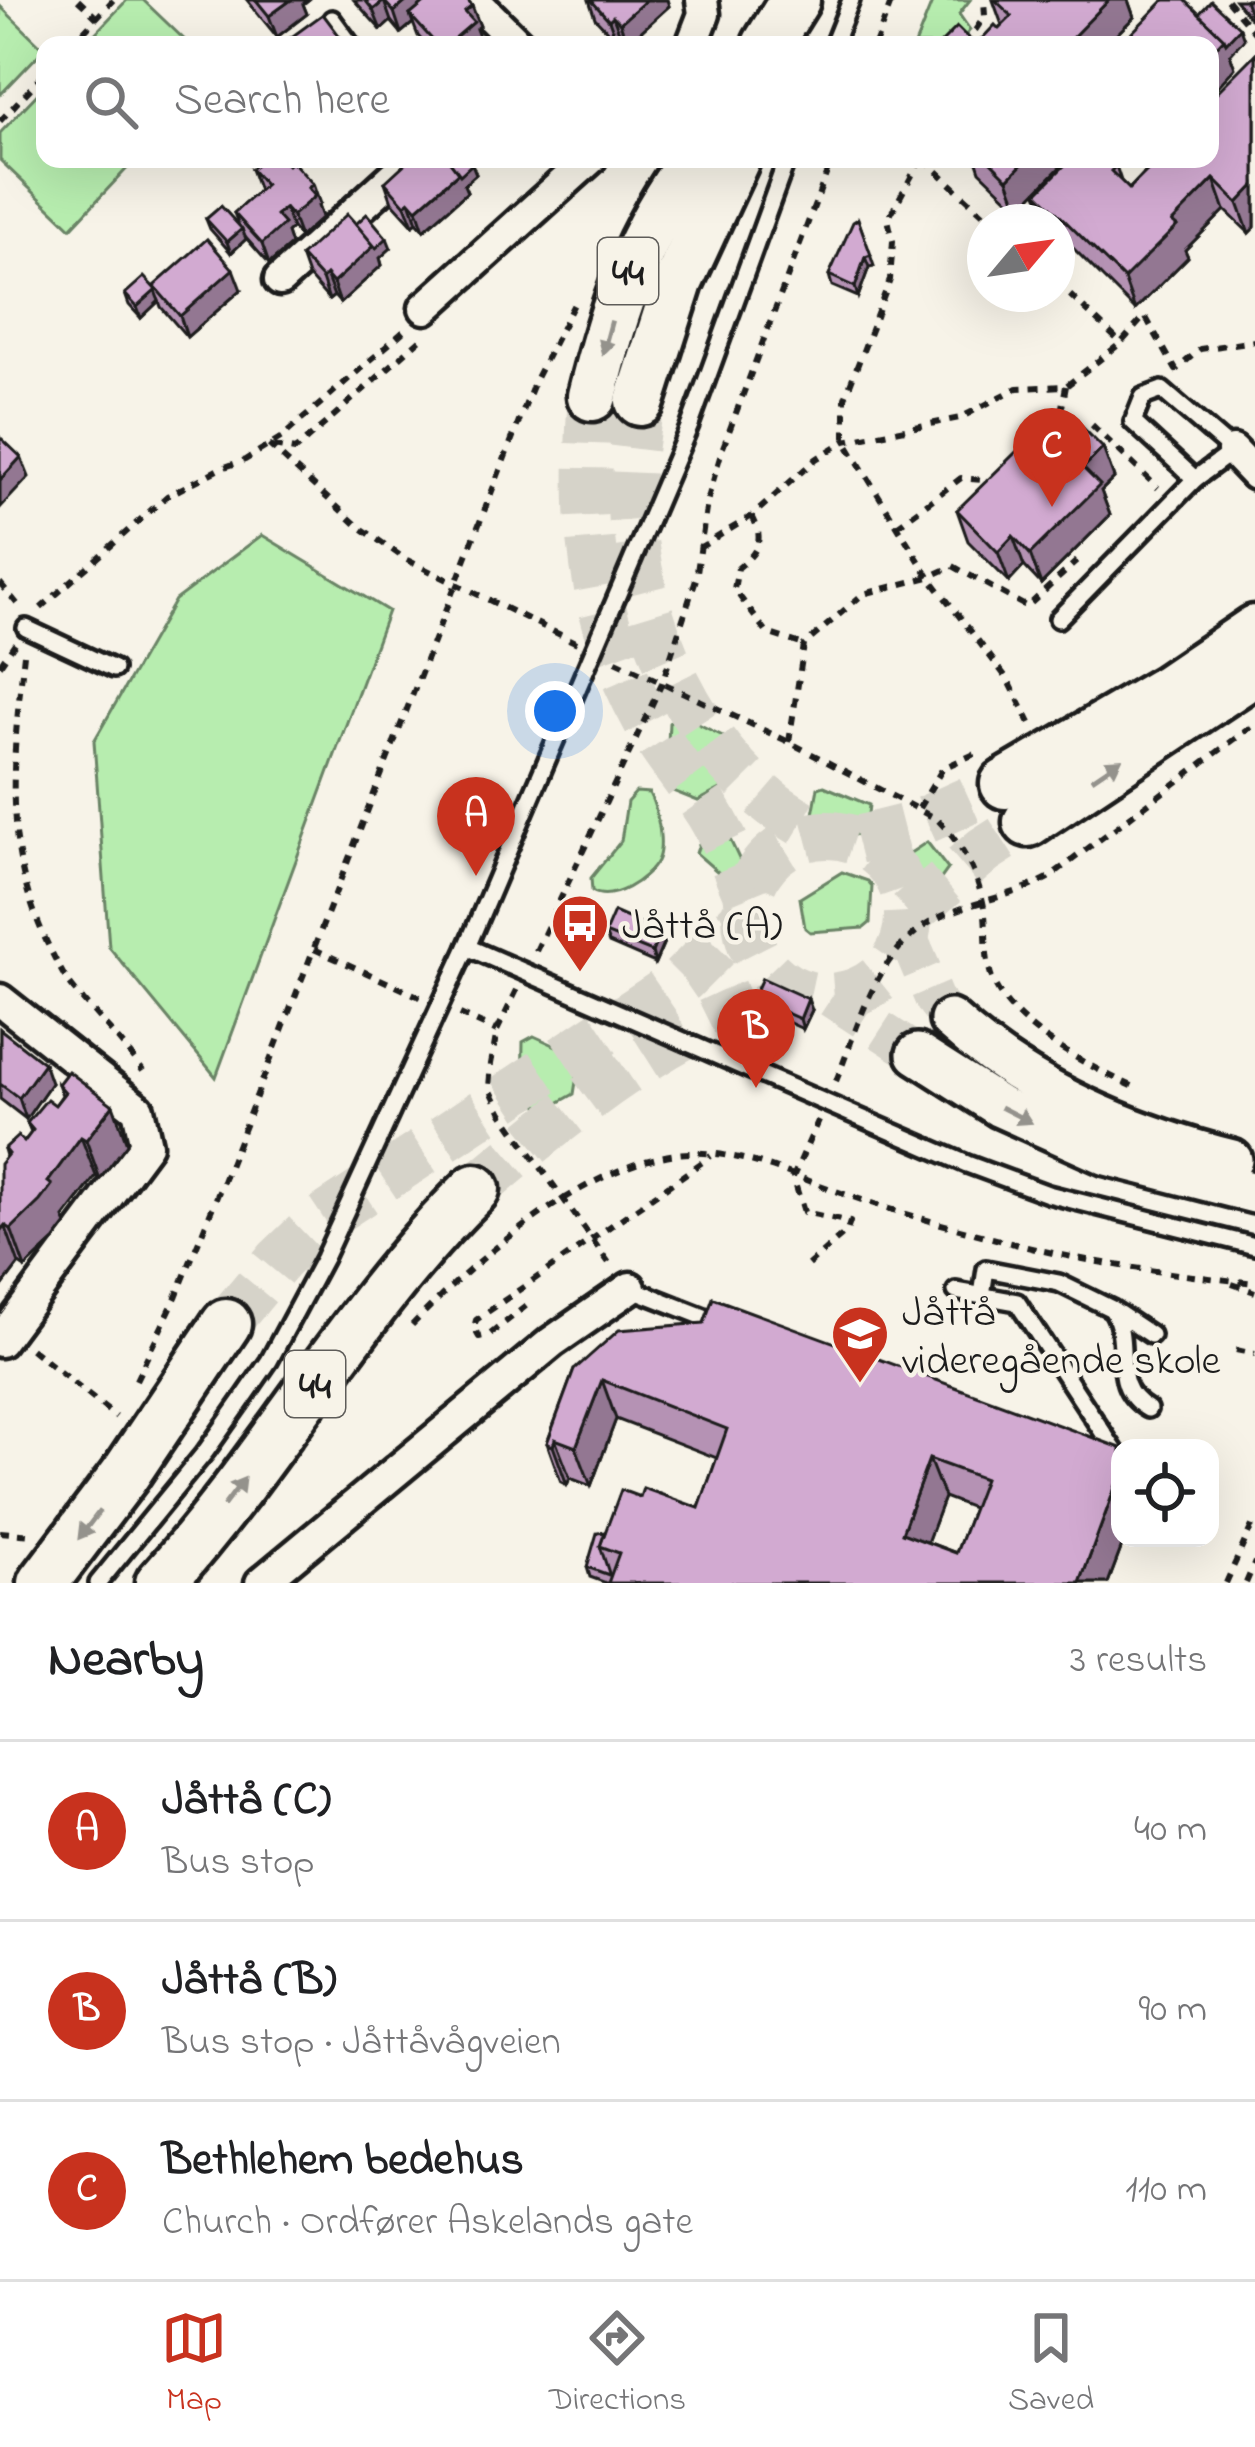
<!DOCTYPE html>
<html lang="en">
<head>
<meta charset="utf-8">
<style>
  :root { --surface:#fff; --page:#f6f6f6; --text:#202124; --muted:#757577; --line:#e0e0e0; --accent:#c8321e }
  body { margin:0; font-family:"Indie Flower",sans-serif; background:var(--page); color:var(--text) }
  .controls { position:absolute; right:36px; bottom:36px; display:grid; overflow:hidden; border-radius:24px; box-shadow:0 12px 48px #0002 }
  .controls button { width:108px; height:108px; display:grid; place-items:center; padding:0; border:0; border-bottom:3px solid var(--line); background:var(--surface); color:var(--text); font:60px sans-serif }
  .compass { position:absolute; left:967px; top:204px; width:108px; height:108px; border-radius:50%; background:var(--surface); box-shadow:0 12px 48px #0002; rotate:61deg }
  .you { position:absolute; left:555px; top:711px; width:42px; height:42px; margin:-30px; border:9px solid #fff; border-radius:50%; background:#1a73e8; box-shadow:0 0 0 18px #1a73e833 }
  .badge { display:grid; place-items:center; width:78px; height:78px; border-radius:50%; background:var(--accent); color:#fff; font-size:39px; font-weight:700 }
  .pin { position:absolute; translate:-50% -99px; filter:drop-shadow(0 3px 6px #0008) }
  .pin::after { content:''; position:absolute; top:63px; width:42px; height:36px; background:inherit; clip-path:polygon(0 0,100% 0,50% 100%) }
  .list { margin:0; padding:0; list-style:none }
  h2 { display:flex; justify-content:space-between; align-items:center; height:156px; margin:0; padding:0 48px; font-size:51px }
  h2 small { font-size:39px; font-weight:400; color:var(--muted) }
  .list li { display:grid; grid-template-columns:78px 1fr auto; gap:36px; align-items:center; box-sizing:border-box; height:180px; padding:0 48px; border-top:3px solid var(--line) }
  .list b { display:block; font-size:45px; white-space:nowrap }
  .list p { margin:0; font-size:39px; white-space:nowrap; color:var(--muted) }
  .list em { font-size:39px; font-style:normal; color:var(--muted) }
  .icon { flex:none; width:66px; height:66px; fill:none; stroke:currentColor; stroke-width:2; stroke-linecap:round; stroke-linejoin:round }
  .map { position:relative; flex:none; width:1255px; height:1583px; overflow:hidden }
  .search { position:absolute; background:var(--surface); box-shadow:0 12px 48px #0002; left:36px; right:36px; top:36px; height:132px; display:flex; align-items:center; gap:30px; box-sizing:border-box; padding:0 42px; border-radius:24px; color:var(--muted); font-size:45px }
  .sheet { height:696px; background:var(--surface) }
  nav { display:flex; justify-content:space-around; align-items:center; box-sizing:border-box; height:168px; border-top:3px solid var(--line); background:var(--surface); font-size:33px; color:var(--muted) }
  nav a { display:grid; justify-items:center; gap:6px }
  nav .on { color:var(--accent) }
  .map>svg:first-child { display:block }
  .green { fill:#b7edaf; stroke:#6a8466; stroke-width:3 }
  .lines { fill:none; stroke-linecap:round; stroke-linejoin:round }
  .tertiary-tunnel { stroke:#d6d3c9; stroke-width:39; stroke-dasharray:39 20; stroke-linecap:butt }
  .primary-tunnel { stroke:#d6d3c9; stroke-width:48; stroke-dasharray:48 24; stroke-linecap:butt }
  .service-casing { stroke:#1c1c1c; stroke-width:24 }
  .minor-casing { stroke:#1c1c1c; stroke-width:39 }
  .tertiary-casing { stroke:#1c1c1c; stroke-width:48 }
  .primary-casing { stroke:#1c1c1c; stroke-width:57 }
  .path { stroke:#1c1c1c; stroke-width:6; stroke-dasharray:9 9; stroke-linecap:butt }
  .service { stroke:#f7f3e8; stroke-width:15 }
  .minor { stroke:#f7f3e8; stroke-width:30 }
  .tertiary { stroke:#f7f3e8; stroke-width:39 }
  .primary { stroke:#f7f3e8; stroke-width:48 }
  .wall { fill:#b592b4; stroke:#1c1c1c; stroke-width:3; fill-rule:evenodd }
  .shaded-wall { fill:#937792; stroke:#1c1c1c; stroke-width:3 }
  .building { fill:#d2aad1; stroke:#1c1c1c; stroke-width:3; fill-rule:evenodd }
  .oneway { fill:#94928c }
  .labels { text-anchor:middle; stroke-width:9; stroke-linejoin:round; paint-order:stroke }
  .shield { fill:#f7f3e8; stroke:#5e5c59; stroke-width:3 }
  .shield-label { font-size:39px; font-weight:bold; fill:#1c1c1c }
  .poi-label { font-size:42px; fill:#1c1c1c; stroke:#f7f3e8; text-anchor:start }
</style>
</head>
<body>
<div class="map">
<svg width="1255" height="1583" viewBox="0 0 1255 1583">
  <rect width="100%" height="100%" fill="#f7f3e8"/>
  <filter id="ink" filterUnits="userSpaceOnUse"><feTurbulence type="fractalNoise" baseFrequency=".00833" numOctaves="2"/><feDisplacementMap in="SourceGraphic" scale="24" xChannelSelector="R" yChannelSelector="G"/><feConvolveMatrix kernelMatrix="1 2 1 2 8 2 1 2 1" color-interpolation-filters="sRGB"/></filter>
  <g filter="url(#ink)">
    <g class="green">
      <polygon points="127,0 143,0 190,45 84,45"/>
      <polygon points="933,0 970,0 959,14 970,30 958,45 915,45"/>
      <polygon points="0,6 44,49 0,95"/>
      <polygon points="45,86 45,159 136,159 71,228 0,160 0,133"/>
      <polygon points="262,535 388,611 216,1077 109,947 94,741 175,600"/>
      <polygon points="674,718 686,718 735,742 726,786 698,801 668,789 666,783 669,723"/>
      <polygon points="824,786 869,805 866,831 828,844 809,835 818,788"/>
      <path d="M636 792 649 793C657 808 665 845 657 861 647 880 611 903 592 891L591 878 621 841 627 802Z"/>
      <polygon points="717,826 725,829 751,884 742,893 696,853 704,830"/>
      <polygon points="927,842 948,869 935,887 910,894 905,892 901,859"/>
      <polygon points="842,872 868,881 872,886 870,923 864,928 810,932 805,928 800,898"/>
      <polygon points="534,1036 580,1057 574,1094 547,1109 522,1097 523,1042"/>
    </g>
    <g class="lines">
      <g class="tertiary-tunnel">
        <polyline points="907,935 934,999 950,1020"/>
        <polyline points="831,998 917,1054"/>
      </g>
      <g class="primary-tunnel">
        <path d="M592 396C583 522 588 625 656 737 672 763 693 787 709 813 725 839 736 869 748 897"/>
        <path d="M640 401C637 426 632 451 631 475 626 593 679 732 774 805 789 816 806 825 822 835"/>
        <circle cx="827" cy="916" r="81"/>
        <polyline points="857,840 912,826 1005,784"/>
        <polyline points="909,914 984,850 1028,822"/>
        <path d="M475 1189C570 1109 670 1026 791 990"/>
        <polyline points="226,1324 279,1260 322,1219 654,999 683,979 746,916"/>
      </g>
      <defs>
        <g id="service">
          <polyline points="332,19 351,45"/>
          <polyline points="833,45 851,0"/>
          <polygon points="1162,390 1233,451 1195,479 1133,422 1143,397"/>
          <polyline points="1058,619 1195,479"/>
          <polyline points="26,628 114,669"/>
          <polyline points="467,947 967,1164 1048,1194 1255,1246"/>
          <polyline points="630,1288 722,1324"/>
          <polyline points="956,1291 1017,1302 1119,1457"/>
          <polyline points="982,1295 986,1269 1059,1283 1112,1309 1151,1335"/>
          <path d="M1113 1311C1133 1345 1107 1385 1148 1409"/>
          <polyline points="98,1583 206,1451 240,1403 269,1361 324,1258 467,947 690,425 787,159"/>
        </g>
        <g id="minor">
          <polyline points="474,0 519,45"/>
          <polyline points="692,45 704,14 702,0"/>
          <polyline points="280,280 413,159"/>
          <polyline points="425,308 590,159"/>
          <polyline points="1233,451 1255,474"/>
          <polyline points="0,1000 138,1109 146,1145 0,1341"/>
          <polyline points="261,1583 552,1342 630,1288"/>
        </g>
        <g id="tertiary">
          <path d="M950 1020C1028 1091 1130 1134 1232 1160"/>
          <polyline points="917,1054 1000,1107 1107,1155 1255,1193"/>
        </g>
        <g id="primary">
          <polyline points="767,45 795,0"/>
          <path d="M592 396C614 306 638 234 695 159"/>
          <polyline points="640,401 678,282 735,159"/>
          <polyline points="1005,784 1168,689 1255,630"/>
          <polyline points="1028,822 1241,680"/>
          <polyline points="43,1583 124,1476 226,1324"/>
          <path d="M160 1583C273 1458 354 1307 475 1189"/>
        </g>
      </defs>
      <use href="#service" class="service-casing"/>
      <use href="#minor" class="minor-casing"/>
      <use href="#tertiary" class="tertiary-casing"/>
      <use href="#primary" class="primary-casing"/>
      <g class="path">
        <polyline points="78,0 97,18"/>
        <polyline points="1227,0 1255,33"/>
        <polyline points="71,45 113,0"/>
        <polyline points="875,45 892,0"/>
        <polyline points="965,45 985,16 984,0"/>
        <polyline points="0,121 45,73"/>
        <polyline points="921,159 888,219 893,241 890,280 845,398 845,441 929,577 953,566 1027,607 1077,561"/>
        <polyline points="924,159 992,222"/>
        <polyline points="1057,283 1121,343 1145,316 1176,370 1200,349 1255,341"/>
        <polyline points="1061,412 1066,386"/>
        <polyline points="1092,425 1158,488"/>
        <polyline points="269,445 357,525 405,559 577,643"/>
        <polyline points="273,446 295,450 421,339"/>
        <path d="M752 516C765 540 758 552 738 568L734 589 767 633 804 645"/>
        <polyline points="897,526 961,478 993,481"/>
        <polyline points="699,548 752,516 816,459 845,441 960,418 1017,388 1066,386 1121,343"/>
        <polyline points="0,583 19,606"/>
        <polyline points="41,608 167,496 219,469 245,460 282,437 404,331"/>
        <path d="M24 654C10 782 0 865 66 979 90 1011 120 1038 143 1071"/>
        <path d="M616 661 789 742 938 820C960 843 976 870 983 902 989 929 982 959 995 985 1018 1031 1093 1069 1139 1089"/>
        <polyline points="0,665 15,643"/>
        <polyline points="789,742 804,645 863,594 929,577 1009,681 1030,723"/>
        <polyline points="919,808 943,768 979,752"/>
        <polyline points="314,949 420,997"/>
        <polyline points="536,951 662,683 696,579 707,502 722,450 832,159"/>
        <polyline points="517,990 497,1031 491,1064 489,1087 502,1113 609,1263"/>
        <polyline points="460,1014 497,1031"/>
        <path d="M836 1081C863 1016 878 939 952 912 986 899 1015 895 1048 878L1255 724"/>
        <polyline points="808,1265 847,1231 850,1222 804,1212 793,1177 818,1121"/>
        <polyline points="1232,1284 1255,1292"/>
        <polyline points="526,1306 489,1335 479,1337 474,1328 476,1320 711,1156"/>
        <path d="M412 1325C477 1258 582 1167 677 1154 736 1146 799 1179 853 1197 897 1212 941 1224 985 1236 1077 1262 1160 1273 1255 1283"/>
        <polyline points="31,1349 116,1417"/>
        <polyline points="1236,1350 1255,1354"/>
        <polyline points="136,1380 176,1297 224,1179 536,378 574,304"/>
        <polyline points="0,1532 32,1535"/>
        <polyline points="1226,1583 1255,1519"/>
        <polyline points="1246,1583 1255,1562"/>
      </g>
      <use href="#service" class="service"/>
      <use href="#minor" class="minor"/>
      <use href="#tertiary" class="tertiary"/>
      <use href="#primary" class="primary"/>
    </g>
    <g class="wall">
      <polygon points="247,0 308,0 303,4 307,14 277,37"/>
      <polygon points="354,0 467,0 480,26 476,29 481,42 478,45 426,45 418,36 413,23 401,33 391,21 381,30"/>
      <polygon points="589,0 667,0 669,6 627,44 621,37 616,40 595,18"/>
      <polygon points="993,0 1128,0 1134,17 1106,45 976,45 1002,25"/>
      <polygon points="1235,0 1255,0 1253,22"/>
      <polygon points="1255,54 1255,227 1249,233 1225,210 1185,250 1188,257 1135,310 1057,232 1057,222 1048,222 1037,193 1116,166 1121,181 1129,189"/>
      <polygon points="976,159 1068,159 1019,209 980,171"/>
      <polygon points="472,164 476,174 464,185 467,192 424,230 417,222 413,225 392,202 385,182"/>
      <polygon points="251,169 320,204 318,206 322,217 300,237 292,228 287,233 291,245 269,264 245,237 246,239 231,253 210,229 206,219 239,226 234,213 259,191"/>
      <polygon points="858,219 874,266 869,267 858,297 832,286 829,275"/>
      <polygon points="356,224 391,248 380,258 382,265 340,303 334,296 329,300 308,276 301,256"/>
      <polygon points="155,289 241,290 187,337 161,307 159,301 141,318 129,305 125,294"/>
      <polygon points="1103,448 1114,478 1101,491 1110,515 1041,584 1024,566 1009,582 968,541 957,510"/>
      <polygon points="660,932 664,942 655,963 609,943 605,933"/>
      <polygon points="753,998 812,1010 803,1029 757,1008"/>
      <polygon points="0,1029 51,1083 26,1119 0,1099"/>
      <polygon points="58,1084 127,1144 100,1179 96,1176 64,1218 67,1224 55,1240 25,1268 19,1264 0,1289 6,1156 4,1149 24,1142 31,1133 27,1123 55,1105 62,1095"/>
      <path d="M704 1323 1120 1538H1125L1108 1583H606L590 1577 587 1567 605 1532 640 1497 699 1508 717 1458 616 1419 591 1486 570 1478 567 1485 561 1482 547 1443 574 1370ZM944 1497 973 1508 956 1553 927 1542Z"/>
    </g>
    <g class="shaded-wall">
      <polygon points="291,0 308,0 303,4 307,14 277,37 269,16"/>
      <polygon points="408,0 439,0 410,15 413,23 401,33 394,12"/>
      <polygon points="646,0 667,0 669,6 627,44 620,23"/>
      <polygon points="1109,0 1128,0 1134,17 1106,45 1065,45"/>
      <polygon points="1245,0 1255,0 1255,20 1253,22"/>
      <polygon points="384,1 391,21 381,30 373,10"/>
      <polygon points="472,6 480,26 476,29 481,42 478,45 447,45 465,12"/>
      <polygon points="613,16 621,37 616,40 609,20"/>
      <polygon points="1240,28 1244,39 1230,54 1235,68 1210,95 1210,53 1224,38"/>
      <polygon points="1027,159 1068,159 1019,209 1008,179"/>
      <polygon points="472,164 476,174 464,185 467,192 424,230 417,209 459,172"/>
      <polygon points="1214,179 1225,210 1185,250 1188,257 1135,310 1124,279 1172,222"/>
      <polygon points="313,184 320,204 318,206 322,217 300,237 292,216 308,188"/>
      <polygon points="1255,185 1255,227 1249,233 1238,203"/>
      <polygon points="410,201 417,222 413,225 405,205"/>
      <polygon points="285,208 292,228 287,233 291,245 269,264 262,244 276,215"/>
      <polygon points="242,229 246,239 231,253 227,242"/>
      <polygon points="387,238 391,248 380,258 382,265 340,303 333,283 375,245"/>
      <polygon points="865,257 869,267 858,297 855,287"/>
      <polygon points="233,269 241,290 187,337 180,316"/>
      <polygon points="326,275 334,296 329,300 322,279"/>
      <polygon points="155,291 159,301 141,318 137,307"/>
      <polygon points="1103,448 1114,478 1101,491 1110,515 1041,584 1030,554 1083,468"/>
      <polygon points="21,457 29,477 0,508 0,480"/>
      <polygon points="1013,536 1024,566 1009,582 998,552"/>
      <polygon points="660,932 664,942 655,963 652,952"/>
      <polygon points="808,999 812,1010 803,1029 800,1019"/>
      <polygon points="44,1063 51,1083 26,1119 19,1098"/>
      <polygon points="113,1105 127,1144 100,1179 86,1140"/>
      <polygon points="81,1137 96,1176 64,1218 67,1224 55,1240 25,1268 11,1229"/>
      <polygon points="5,1225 19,1264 0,1289 0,1231"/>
      <polygon points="602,1380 616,1419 591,1486 576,1447"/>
      <polygon points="555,1439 570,1478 567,1485 553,1446"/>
      <polygon points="929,1459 944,1497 916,1572 902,1533"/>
      <polygon points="1120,1474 1120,1538 1125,1538 1108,1583 1080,1583"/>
    </g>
    <g class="building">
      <polygon points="256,0 291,0 269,16"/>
      <polygon points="365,0 408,0 394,12 384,1 373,10"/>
      <polygon points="428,0 467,0 472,6 465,12 474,22 447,45 437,45 410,15"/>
      <polygon points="591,0 646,0 620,23 613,16 609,20"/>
      <polygon points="995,0 1109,0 1065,45 976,45 995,25 999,29 1012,16"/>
      <polygon points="1164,0 1185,0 1224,38 1210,53 1210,45 1120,45"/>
      <polygon points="1211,1 1240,28 1226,43 1224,38 1199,14"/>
      <polygon points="323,14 341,38 332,45 295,45 290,38"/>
      <polygon points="957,27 975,45 939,45"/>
      <polygon points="1255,54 1255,185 1238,203 1214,179 1172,222 1177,226 1124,279 1037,193 1071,159 1109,159 1116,166 1111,171 1129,189 1159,159 1210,159 1210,99"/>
      <polygon points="262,159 282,159 288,165 292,161 313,184 308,188 315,196 292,216 285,208 276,215 284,224 262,244 234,213 265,185 251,169"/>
      <polygon points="410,159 448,159 459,172 417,209 410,201 405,205 385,182"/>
      <polygon points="448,159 468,159 472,164 460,175"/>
      <polygon points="988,159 1027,159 1008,179"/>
      <polygon points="221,206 242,229 227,242 206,219"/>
      <polygon points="347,214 375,245 333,283 326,275 322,279 301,256"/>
      <polygon points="367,214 387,238 376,248 356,224"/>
      <polygon points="858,219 871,255 865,257 855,287 829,275 853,222"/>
      <polygon points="207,239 233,269 180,316 154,286"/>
      <polygon points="144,277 156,290 137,307 125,294"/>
      <polygon points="1062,407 1103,448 1083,468 1100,485 1030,554 1013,536 998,552 957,510"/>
      <polygon points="0,437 21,457 0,480"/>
      <polygon points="614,912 660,932 652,952 605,933"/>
      <polygon points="762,978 808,999 800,1019 753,998"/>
      <polygon points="0,1029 44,1063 19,1098 0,1084"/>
      <polygon points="68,1071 113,1105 86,1140 81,1137 48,1182 52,1185 40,1201 11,1229 5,1225 0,1231 0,1164 8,1154 4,1149 18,1136 24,1142 33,1130 27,1123 47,1099 55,1105 65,1092 58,1084"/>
      <path d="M713 1298 1121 1448 1120 1474 1080 1583H608L619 1553 600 1546 621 1490 640 1497 643 1488 699 1508 727 1429 602 1380 576 1447 555 1439 553 1446 547 1443 574 1370 619 1330 704 1323ZM929 1459 984 1479 956 1553 902 1533Z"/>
      <polygon points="605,1532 600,1546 609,1573 609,1575 587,1567 597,1533"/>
    </g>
    <defs><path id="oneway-solid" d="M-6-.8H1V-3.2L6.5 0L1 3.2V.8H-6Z" transform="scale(3)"/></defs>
    <g class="oneway">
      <use href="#oneway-solid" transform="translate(607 338) rotate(105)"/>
      <use href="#oneway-solid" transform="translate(1107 769) rotate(-34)"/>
      <use href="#oneway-solid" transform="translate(1016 1115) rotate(27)"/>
      <use href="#oneway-solid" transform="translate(234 1492) rotate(-53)"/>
      <use href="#oneway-solid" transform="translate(89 1525) rotate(127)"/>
    </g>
  </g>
  <defs>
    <symbol id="bus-pin" viewBox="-11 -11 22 30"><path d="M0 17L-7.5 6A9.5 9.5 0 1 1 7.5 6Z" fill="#c8321e" stroke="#f7f3e8"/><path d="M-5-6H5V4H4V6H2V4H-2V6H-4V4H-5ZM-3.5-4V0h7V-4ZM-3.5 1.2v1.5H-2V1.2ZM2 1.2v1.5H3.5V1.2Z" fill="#fff"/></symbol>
    <symbol id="school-pin" viewBox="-11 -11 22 30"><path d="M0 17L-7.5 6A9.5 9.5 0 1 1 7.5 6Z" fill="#c8321e" stroke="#f7f3e8"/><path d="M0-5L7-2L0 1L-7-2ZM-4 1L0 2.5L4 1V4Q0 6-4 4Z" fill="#fff"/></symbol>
  </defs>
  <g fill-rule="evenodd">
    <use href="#bus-pin" x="547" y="890" width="66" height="90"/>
    <use href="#school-pin" x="827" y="1301" width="66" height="90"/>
  </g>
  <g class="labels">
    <g class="shield">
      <rect x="598" y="238" width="60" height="66" rx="9"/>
      <rect x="285" y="1351" width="60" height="66" rx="9"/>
    </g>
    <g class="shield-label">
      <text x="628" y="285">44</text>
      <text x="315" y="1398">44</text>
    </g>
    <g class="poi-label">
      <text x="622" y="938">Jåttå (A)</text>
      <text x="902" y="1325">Jåttå<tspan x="902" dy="48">videregående skole</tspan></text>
    </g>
  </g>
</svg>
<div class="controls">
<button><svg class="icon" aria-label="locate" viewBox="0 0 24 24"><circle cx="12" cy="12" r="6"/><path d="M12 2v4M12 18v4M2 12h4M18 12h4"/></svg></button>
</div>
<svg class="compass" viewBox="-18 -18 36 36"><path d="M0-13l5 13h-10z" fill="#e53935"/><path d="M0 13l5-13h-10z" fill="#757577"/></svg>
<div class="you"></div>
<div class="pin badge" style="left:476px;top:876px">A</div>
<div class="pin badge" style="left:756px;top:1088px">B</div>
<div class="pin badge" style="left:1052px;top:507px">C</div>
<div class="search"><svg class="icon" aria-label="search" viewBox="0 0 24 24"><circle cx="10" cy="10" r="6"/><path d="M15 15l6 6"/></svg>Search here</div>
</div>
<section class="sheet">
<h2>Nearby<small>3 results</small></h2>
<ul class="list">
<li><span class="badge">A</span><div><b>Jåttå (C)</b><p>Bus stop</p></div><em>40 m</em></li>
<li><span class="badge">B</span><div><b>Jåttå (B)</b><p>Bus stop · Jåttåvågveien</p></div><em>90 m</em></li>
<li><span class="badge">C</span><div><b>Bethlehem bedehus</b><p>Church · Ordfører Askelands gate</p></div><em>110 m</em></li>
</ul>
</section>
<nav>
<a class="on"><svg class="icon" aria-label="map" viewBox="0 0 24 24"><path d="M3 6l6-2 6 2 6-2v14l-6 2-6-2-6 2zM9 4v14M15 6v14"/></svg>Map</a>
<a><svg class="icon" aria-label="directions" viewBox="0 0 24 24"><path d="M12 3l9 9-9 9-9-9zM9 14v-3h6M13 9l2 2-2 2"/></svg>Directions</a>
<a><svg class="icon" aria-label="saved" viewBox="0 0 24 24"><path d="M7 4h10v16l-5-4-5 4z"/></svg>Saved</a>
</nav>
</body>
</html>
